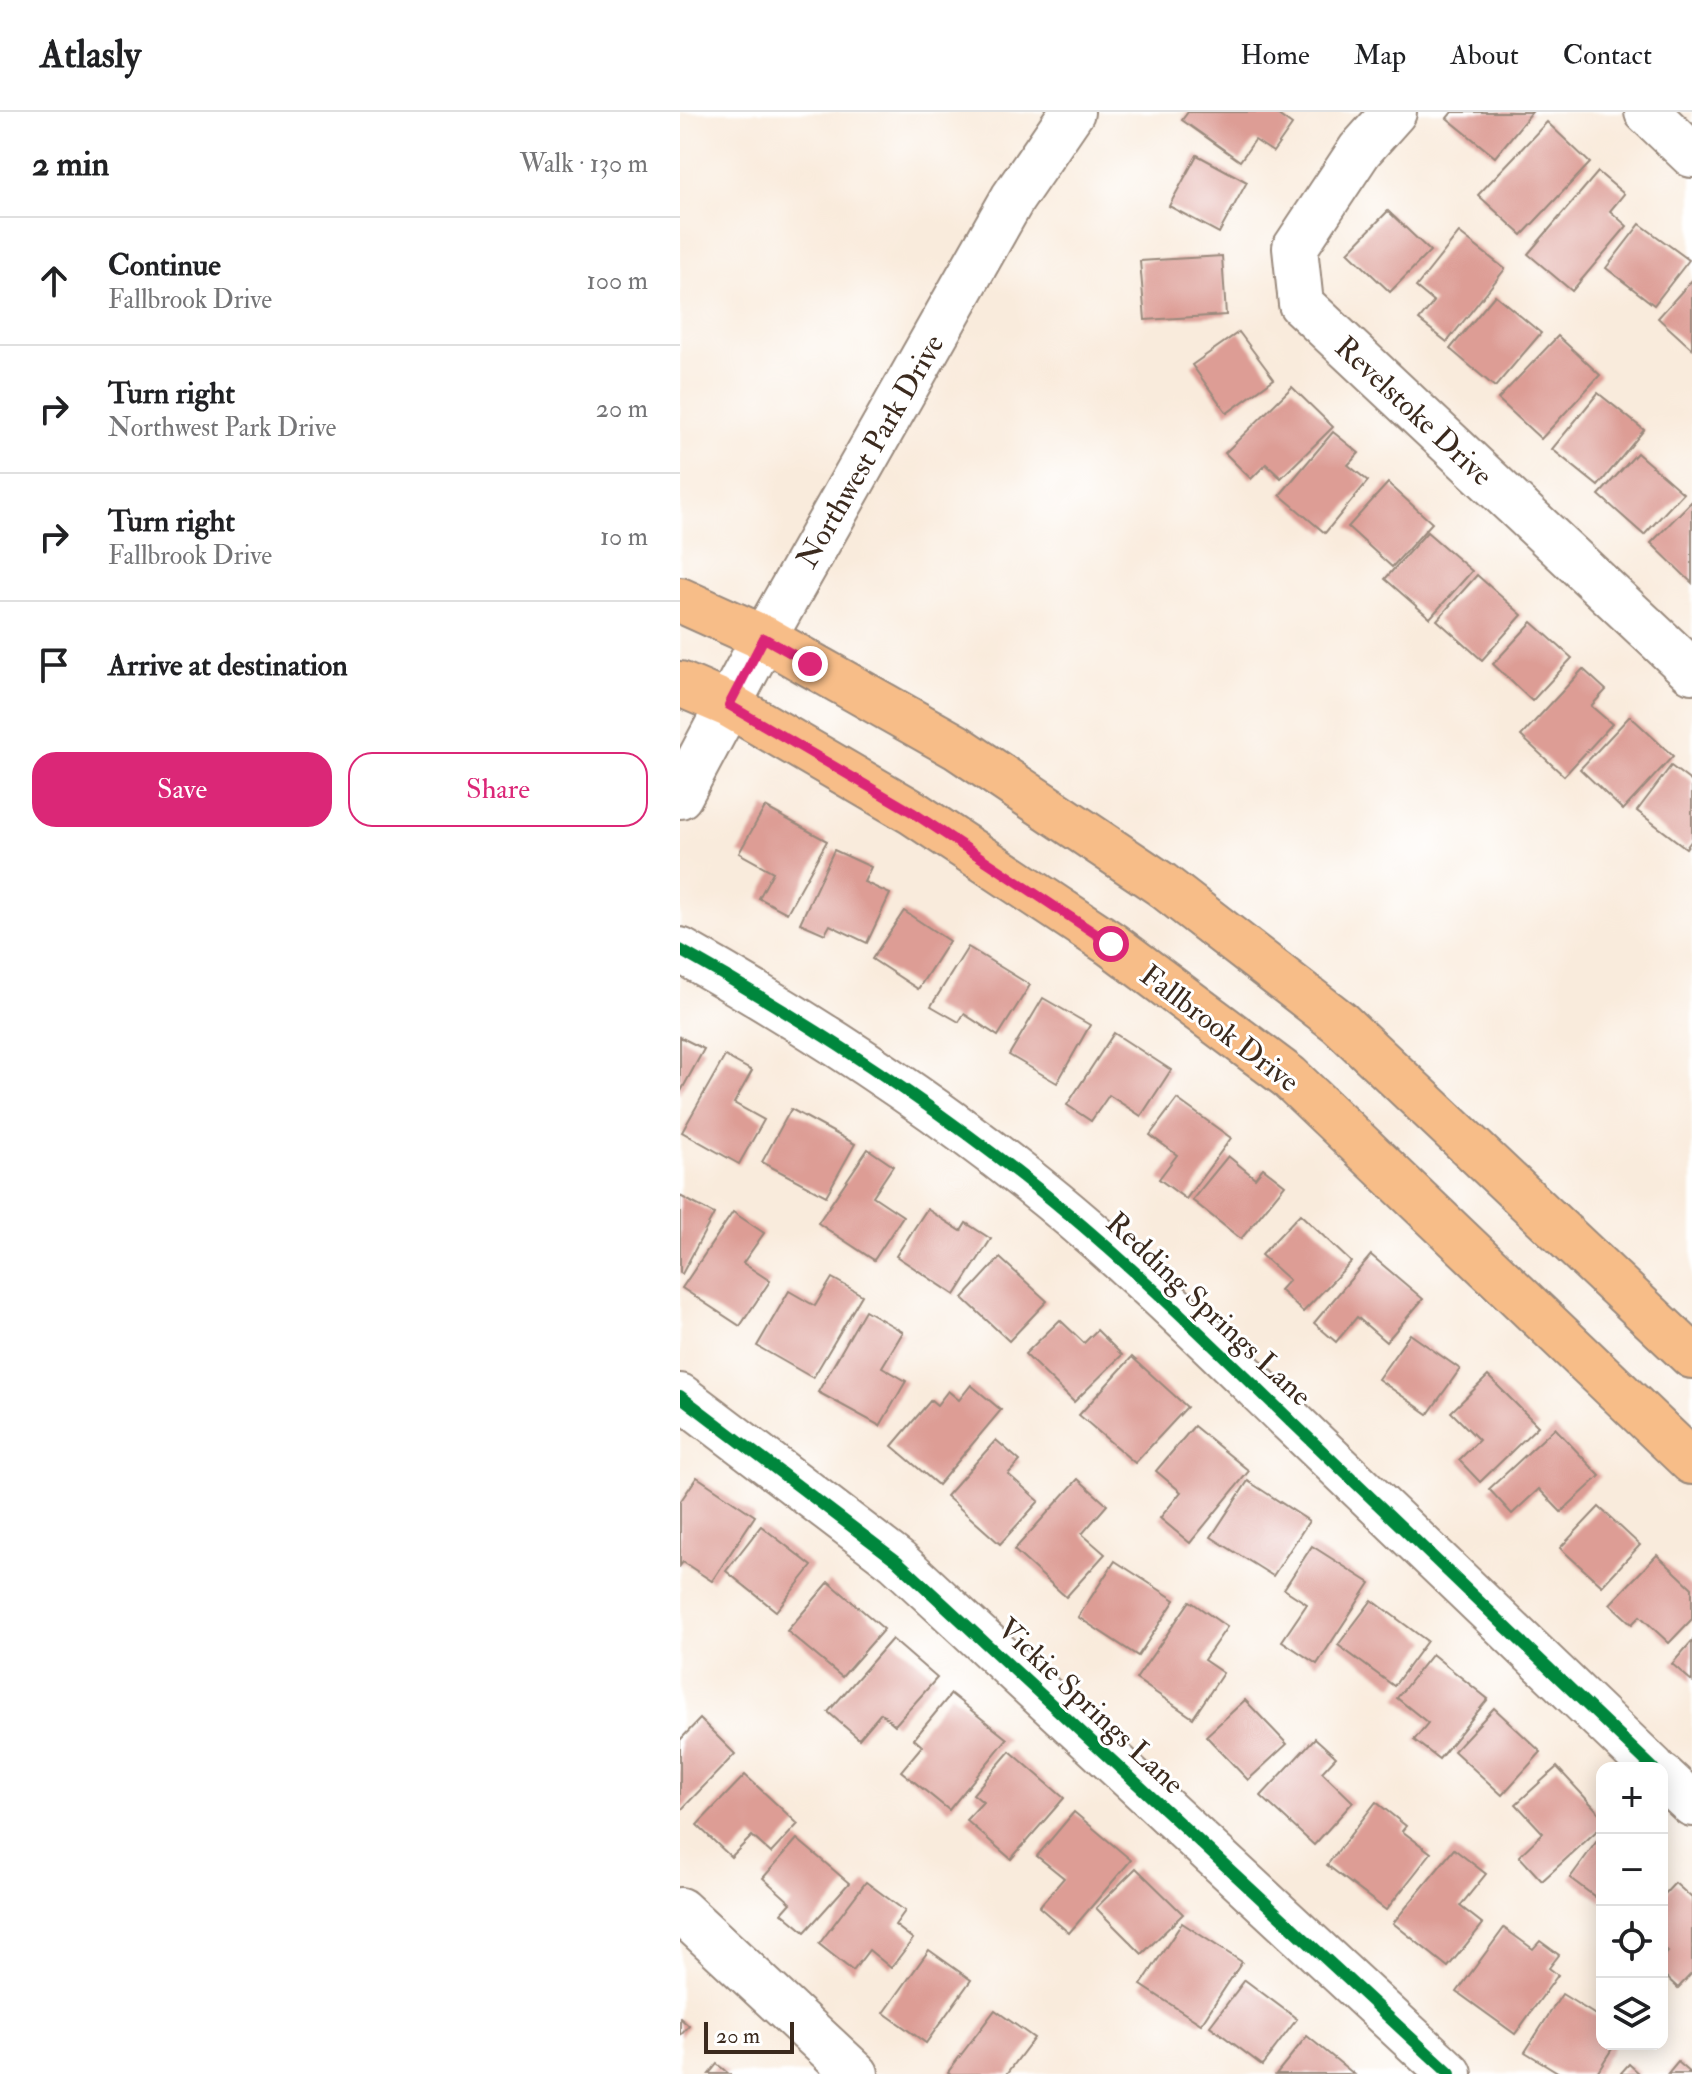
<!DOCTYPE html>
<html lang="en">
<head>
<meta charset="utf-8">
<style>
  :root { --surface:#fff; --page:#f2f2f2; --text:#202124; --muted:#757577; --line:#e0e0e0; --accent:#db2777 }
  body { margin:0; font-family:"IM FELL Double Pica",serif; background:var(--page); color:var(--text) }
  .controls { position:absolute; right:24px; bottom:24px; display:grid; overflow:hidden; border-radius:16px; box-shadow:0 4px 20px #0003 }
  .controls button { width:72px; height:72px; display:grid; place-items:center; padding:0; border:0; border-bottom:2px solid var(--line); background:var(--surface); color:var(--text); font:40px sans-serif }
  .scale { position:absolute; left:24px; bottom:20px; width:90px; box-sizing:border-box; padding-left:8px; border:4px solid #3b2a1e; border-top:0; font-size:22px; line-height:28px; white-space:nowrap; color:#3b2a1e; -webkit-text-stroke:6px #fff; paint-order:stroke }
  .stop { position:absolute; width:24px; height:24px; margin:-18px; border:6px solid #db2777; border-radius:50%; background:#fff }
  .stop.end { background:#db2777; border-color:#fff; box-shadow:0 2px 8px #0008 }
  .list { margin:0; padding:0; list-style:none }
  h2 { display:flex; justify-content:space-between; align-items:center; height:104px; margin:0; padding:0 32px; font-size:34px }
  h2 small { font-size:26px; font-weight:400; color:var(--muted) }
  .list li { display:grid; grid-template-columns:52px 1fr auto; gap:24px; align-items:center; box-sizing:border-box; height:128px; padding:0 32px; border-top:2px solid var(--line) }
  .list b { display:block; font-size:30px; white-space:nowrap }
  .list p { margin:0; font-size:26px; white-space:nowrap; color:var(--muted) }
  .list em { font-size:26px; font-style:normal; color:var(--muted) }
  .actions { display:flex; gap:16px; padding:24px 32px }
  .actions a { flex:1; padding:18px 0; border:2px solid var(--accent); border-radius:24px; text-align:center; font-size:28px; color:var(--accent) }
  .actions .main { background:var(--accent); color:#fff }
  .icon { flex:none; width:44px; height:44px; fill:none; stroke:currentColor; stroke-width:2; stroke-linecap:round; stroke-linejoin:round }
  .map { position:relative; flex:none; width:1012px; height:1962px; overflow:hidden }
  header { display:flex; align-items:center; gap:48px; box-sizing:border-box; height:112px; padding:0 40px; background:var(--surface); border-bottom:2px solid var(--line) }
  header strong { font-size:38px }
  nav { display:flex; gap:44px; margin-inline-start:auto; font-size:28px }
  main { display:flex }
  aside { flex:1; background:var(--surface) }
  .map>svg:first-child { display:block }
  .building { fill:#dd9d95 }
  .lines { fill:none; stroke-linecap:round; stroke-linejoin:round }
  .minor-casing { stroke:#9a8a7d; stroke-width:48 }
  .major-casing { stroke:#9a8a7d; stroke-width:48 }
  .minor { stroke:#fff; stroke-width:44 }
  .major { stroke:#f7bd88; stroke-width:44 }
  .cycleway-casing { stroke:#fff; stroke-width:17 }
  .cycleway { stroke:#00873e; stroke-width:12 }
  .route { stroke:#db2777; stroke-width:10 }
  .labels { text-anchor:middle; stroke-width:6; stroke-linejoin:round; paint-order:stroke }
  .street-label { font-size:30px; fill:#3b2a1e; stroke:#fff }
</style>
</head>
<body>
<header>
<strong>Atlasly</strong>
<nav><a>Home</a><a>Map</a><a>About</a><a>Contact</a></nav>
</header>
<main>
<aside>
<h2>2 min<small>Walk · 130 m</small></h2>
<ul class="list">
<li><svg class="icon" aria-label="ahead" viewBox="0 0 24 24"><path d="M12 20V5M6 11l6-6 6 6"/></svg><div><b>Continue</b><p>Fallbrook Drive</p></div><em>100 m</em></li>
<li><svg class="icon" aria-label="right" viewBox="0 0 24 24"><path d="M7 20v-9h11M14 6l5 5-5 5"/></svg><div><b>Turn right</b><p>Northwest Park Drive</p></div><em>20 m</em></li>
<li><svg class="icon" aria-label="right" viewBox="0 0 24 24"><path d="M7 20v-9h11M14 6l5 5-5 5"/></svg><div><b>Turn right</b><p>Fallbrook Drive</p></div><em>10 m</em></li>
<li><svg class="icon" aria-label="arrive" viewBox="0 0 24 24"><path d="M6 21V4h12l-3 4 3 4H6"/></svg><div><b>Arrive at destination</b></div></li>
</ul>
<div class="actions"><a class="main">Save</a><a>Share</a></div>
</aside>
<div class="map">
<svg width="1012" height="1962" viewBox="0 0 1012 1962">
  <rect width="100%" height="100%" fill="#fff"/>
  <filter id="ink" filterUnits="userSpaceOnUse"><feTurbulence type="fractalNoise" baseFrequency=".0125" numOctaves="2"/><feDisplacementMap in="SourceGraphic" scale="16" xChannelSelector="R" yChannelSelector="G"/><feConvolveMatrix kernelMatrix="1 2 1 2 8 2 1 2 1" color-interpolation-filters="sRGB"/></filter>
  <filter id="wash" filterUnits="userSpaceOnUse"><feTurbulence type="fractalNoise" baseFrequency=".006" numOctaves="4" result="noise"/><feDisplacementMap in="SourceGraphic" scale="32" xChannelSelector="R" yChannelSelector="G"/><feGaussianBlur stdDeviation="1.8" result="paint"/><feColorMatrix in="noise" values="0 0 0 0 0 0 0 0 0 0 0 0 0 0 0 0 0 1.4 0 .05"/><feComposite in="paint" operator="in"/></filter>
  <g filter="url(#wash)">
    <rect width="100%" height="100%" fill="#f9ebdc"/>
    <g id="blocks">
      <g class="building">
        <polygon points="508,0 594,0 612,13 593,40 575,28 560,49 502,8"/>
        <polygon points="772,0 852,0 815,45 767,6"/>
        <polygon points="867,10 910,51 842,123 798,83"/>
        <polygon points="517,43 567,70 539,121 489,94"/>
        <polygon points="918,60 944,82 930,99 947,114 892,179 848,142"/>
        <polygon points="708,99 750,139 710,180 668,140"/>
        <polygon points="960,112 1009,148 974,193 926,156"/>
        <polygon points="779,121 825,157 767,230 739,208 754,190 736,175"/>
        <polygon points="542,144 546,203 465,208 460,149"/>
        <polygon points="1012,168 1012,237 978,206"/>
        <polygon points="815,183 861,221 815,275 770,237"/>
        <polygon points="559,220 594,267 547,301 512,253"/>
        <polygon points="878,224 920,263 861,327 818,287"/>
        <polygon points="612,275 653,315 601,366 586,352 571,367 545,341"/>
        <polygon points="918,281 964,318 918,374 872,337"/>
        <polygon points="653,320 679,341 668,353 688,369 645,421 600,383"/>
        <polygon points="957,341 1003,381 964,423 919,383"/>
        <polygon points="708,371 752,411 712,455 668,415"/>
        <polygon points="1012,389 1012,471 971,431"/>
        <polygon points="747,420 792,459 750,506 705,467"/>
        <polygon points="797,463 842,503 802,548 757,508"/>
        <polygon points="852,510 892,546 852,589 813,552"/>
        <polygon points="903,557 926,578 911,594 932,612 884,664 841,624"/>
        <polygon points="950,604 993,644 943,698 900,657"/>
        <polygon points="991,654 1012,670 1012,728 1006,736 957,699"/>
        <polygon points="85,695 147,729 107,801 79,786 93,760 59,741"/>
        <polygon points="154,738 191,755 184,770 210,782 187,831 150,813 145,822 120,811"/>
        <polygon points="224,799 269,829 238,877 192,847"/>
        <polygon points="288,835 350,873 318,924 284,902 279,910 251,894"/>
        <polygon points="363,886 410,913 377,971 329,943"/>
        <polygon points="434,921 491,958 461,1004 429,983 411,1009 387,993"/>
        <polygon points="0,925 24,937 0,981"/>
        <polygon points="45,944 72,959 54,991 84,1008 59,1052 2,1020"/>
        <polygon points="497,987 551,1026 506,1087 479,1067 497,1043 470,1023"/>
        <polygon points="111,997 175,1032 146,1084 82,1050"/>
        <polygon points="188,1037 213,1054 193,1084 223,1104 194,1148 138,1111"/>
        <polygon points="548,1044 575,1066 583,1056 605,1073 561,1127 512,1088"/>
        <polygon points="0,1084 34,1102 2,1162 0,1161"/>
        <polygon points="247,1097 281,1119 286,1111 311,1127 275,1183 216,1144"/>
        <polygon points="53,1100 84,1121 63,1151 90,1169 60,1214 2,1176"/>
        <polygon points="620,1102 671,1150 623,1200 600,1178 609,1168 581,1143"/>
        <polygon points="691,1143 743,1187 706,1230 677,1205 656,1230 634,1211"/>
        <polygon points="320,1146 367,1189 329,1229 283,1186"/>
        <polygon points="152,1166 182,1183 133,1266 77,1234 109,1179 135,1194"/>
        <polygon points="185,1198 223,1220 202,1255 226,1269 200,1314 138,1280"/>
        <polygon points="380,1208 404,1231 417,1218 442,1243 394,1290 345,1242"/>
        <polygon points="730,1222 780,1257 748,1302 698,1267"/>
        <polygon points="452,1245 507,1295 455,1351 399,1303"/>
        <polygon points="808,1264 858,1314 800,1370 779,1348 799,1328 771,1300"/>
        <polygon points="291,1273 321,1298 258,1373 212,1334 251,1288 257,1293 268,1279 279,1288"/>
        <polygon points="514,1314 569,1359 510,1431 480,1406 501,1380 476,1359"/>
        <polygon points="875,1316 920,1364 881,1400 859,1377 832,1402 809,1377"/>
        <polygon points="316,1328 340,1349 328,1362 359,1389 320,1432 266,1384"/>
        <polygon points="17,1365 75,1404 32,1469 3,1450 0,1454 0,1390"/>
        <polygon points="398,1367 427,1393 402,1422 425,1442 386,1485 334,1438"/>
        <polygon points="568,1369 629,1409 593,1464 531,1425"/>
        <polygon points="919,1395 960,1433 922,1474 880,1436"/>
        <polygon points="81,1414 132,1454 96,1499 46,1459"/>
        <polygon points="632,1434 690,1471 637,1552 602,1529 627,1492 604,1477"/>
        <polygon points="977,1443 1012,1476 1012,1507 989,1531 960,1504 952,1512 930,1492"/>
        <polygon points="435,1449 495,1488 458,1544 398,1505"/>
        <polygon points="149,1470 204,1517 162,1565 107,1519"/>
        <polygon points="692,1488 747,1529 714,1574 658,1533"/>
        <polygon points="510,1489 547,1515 524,1548 543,1561 513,1606 456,1567"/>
        <polygon points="212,1527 257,1566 215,1613 201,1601 179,1627 148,1600"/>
        <polygon points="1012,1529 1012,1569 992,1552"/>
        <polygon points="752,1542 808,1587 759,1647 734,1628 748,1611 717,1586"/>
        <polygon points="271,1582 327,1627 269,1698 221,1659 242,1634 234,1627"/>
        <polygon points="565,1588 607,1632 568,1668 526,1624"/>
        <polygon points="814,1596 861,1640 822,1683 774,1639"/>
        <polygon points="20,1607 55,1642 0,1699 0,1628"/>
        <polygon points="635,1626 656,1645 642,1660 673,1690 634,1733 581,1684"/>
        <polygon points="330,1639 384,1686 331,1747 286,1708 303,1690 293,1682"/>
        <polygon points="877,1655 922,1704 922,1714 862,1769 839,1744 863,1721 836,1692"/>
        <polygon points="65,1663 118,1712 91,1741 72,1724 51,1745 17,1713"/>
        <polygon points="696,1690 726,1714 722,1719 751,1741 706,1798 647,1753"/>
        <polygon points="394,1700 451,1748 389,1821 359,1795 384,1766 357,1744"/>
        <polygon points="922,1722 922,1790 890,1766"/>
        <polygon points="117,1727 169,1771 125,1820 102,1801 111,1791 83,1766"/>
        <polygon points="774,1737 806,1762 780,1794 803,1812 768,1855 713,1811"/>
        <polygon points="456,1756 503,1802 462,1842 416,1796"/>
        <polygon points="186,1770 225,1799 215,1813 233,1827 211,1856 189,1838 173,1859 139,1832"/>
        <polygon points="995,1771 1012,1786 1012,1861 998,1876 982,1861 982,1847 988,1840 982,1834 982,1785"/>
        <polygon points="502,1811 562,1850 521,1912 461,1873"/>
        <polygon points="824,1816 853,1837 860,1829 879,1843 869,1856 878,1863 835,1922 777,1880"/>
        <polygon points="249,1838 291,1868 246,1931 204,1901"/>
        <polygon points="565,1868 617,1907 582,1953 530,1914"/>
        <polygon points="882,1882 922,1907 922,1932 935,1932 916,1962 881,1962 845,1940"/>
        <polygon points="315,1898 354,1926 327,1962 271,1962 268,1960"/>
        <polygon points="0,1906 9,1914 0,1924"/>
        <polygon points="627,1924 674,1962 596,1962"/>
        <polygon points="998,1950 1012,1962 988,1962"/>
        <polygon points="37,1952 49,1962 29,1962"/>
        <polygon points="949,1952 960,1962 940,1962"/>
      </g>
    </g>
  </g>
  <g filter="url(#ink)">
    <use href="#blocks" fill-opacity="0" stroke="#9a8a7d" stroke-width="2"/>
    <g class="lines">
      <defs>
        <g id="minor">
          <polyline points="714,0 680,38 615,136 621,192 1012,559"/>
          <polyline points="967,0 1012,43"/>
          <polyline points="0,684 84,526 333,86 392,0"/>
          <path d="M0 838C121 906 238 982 347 1068 441 1142 526 1227 612 1310 733 1425 853 1541 973 1656"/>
          <polyline points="0,1284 217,1449 770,1962"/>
          <polyline points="982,1664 1012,1692"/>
          <polyline points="0,1798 176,1962"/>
        </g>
        <g id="major">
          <polyline points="0,488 84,526 277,635 481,772 659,910 1012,1244"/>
          <polyline points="0,572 49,593 232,700 431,832 609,965 1012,1350"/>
        </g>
      </defs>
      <use href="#minor" class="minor-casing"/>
      <use href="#major" class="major-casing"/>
      <use href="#minor" class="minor"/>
      <use href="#major" class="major"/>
      <defs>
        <g id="cycleway">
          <path d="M0 838C121 906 238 982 347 1068 441 1142 526 1227 612 1310 733 1425 853 1541 973 1656"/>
          <polyline points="0,1284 217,1449 770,1962"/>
        </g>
      </defs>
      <use href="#cycleway" class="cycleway-casing"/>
      <use href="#cycleway" class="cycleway"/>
    </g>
  </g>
  <g class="lines" filter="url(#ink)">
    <polyline class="route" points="130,552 84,526 49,593 232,700 431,832"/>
  </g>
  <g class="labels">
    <g class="street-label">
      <text transform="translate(734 299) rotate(43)" y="10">Revelstoke Drive</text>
      <text transform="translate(190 339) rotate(-60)" y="10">Northwest Park Drive</text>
      <text transform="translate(540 916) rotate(37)" y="10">Fallbrook Drive</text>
      <text transform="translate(529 1197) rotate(43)" y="10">Redding Springs Lane</text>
      <text transform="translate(411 1594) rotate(43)" y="10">Vickie Springs Lane</text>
    </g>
  </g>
</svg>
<div class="controls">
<button>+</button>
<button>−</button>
<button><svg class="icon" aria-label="locate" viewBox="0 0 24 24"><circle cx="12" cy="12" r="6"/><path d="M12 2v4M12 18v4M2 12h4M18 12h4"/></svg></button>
<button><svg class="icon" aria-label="layers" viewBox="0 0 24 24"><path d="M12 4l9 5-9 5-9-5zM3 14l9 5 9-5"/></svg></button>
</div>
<div class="scale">20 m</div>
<div class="stop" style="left:431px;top:832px"></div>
<div class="stop end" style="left:130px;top:552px"></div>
</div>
</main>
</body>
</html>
